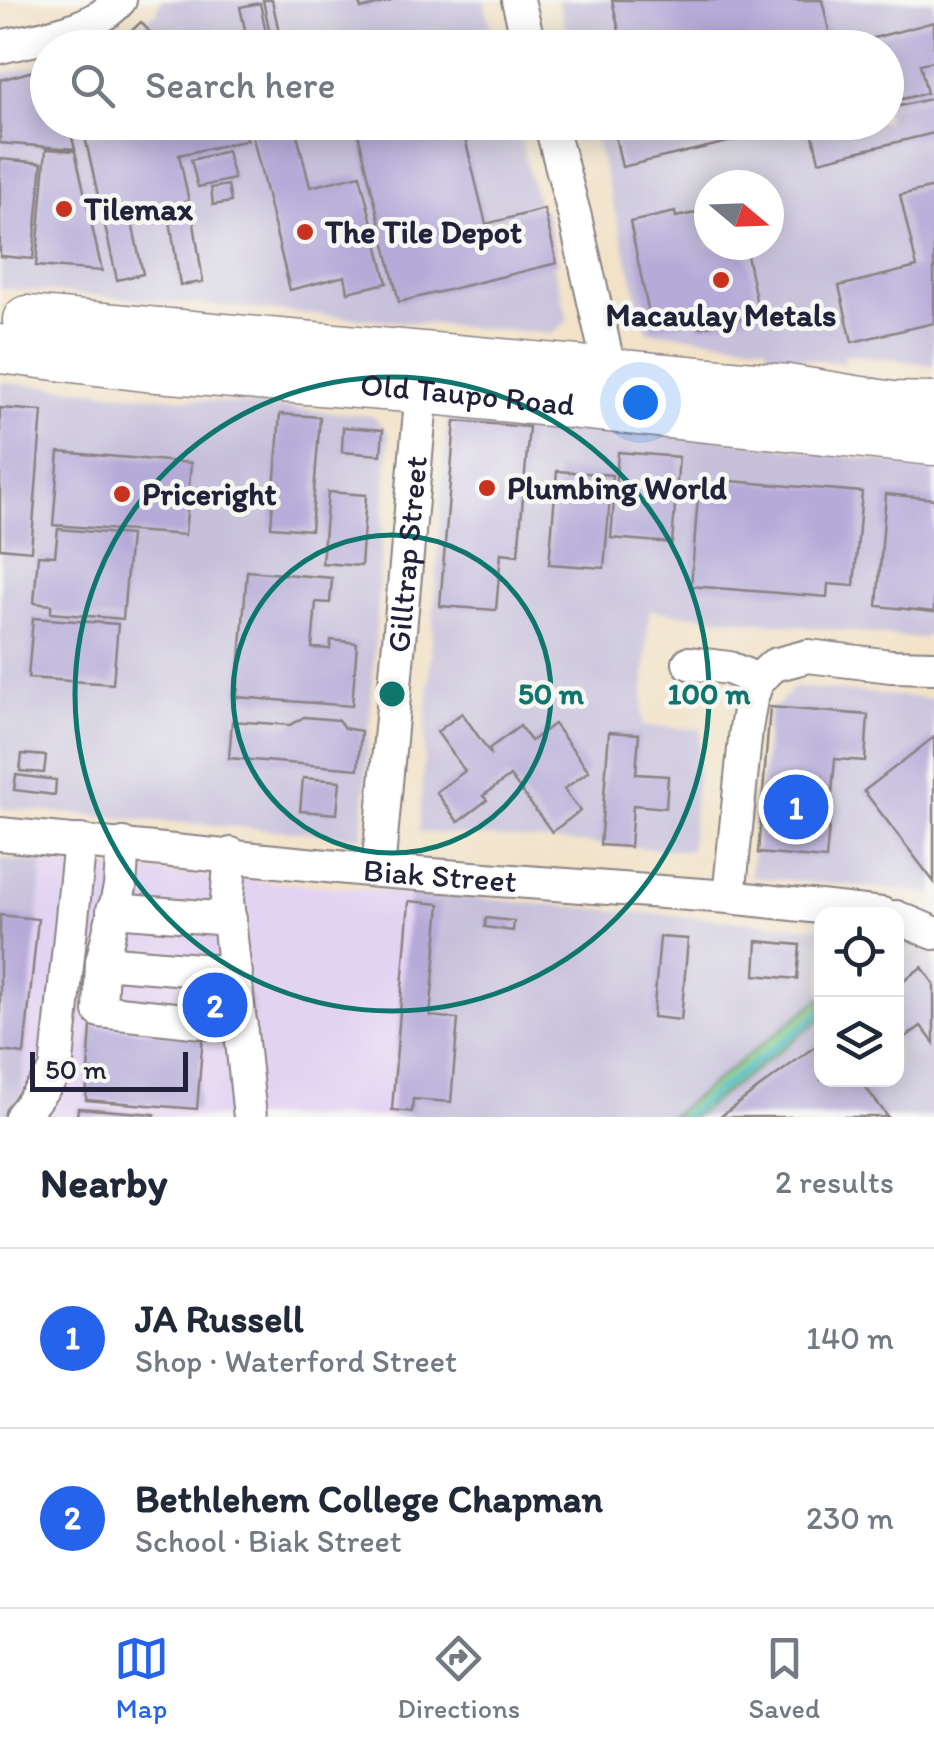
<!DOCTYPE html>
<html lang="en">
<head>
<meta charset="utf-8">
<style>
  :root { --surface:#fff; --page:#f2f2f3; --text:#1f2937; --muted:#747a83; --line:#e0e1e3; --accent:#2563eb }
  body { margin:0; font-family:Itim,sans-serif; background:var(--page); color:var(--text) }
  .controls { position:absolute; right:30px; bottom:30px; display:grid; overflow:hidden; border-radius:20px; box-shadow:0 5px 25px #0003 }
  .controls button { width:90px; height:90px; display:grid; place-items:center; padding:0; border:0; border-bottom:2px solid var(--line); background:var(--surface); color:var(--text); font:50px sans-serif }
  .compass { position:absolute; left:694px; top:170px; width:90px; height:90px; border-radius:50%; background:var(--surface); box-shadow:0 5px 25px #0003; rotate:109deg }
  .scale { position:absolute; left:30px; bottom:25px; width:158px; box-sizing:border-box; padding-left:10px; border:5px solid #22223b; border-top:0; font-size:28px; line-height:35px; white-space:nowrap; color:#22223b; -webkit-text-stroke:8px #f6f6f2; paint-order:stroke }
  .you { position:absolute; left:640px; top:402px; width:35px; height:35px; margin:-25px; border:8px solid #fff; border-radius:50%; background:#1a73e8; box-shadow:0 0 0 15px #1a73e833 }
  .badge { display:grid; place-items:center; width:65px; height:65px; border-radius:50%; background:var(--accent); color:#fff; font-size:32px; font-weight:700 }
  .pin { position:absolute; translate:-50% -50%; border:5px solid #fff; box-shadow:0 2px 10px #0006 }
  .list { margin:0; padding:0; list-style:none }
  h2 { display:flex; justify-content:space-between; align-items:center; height:130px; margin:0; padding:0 40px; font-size:42px }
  h2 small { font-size:32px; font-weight:400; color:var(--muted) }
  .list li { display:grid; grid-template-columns:65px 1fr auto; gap:30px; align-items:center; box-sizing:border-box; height:180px; padding:0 40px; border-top:2px solid var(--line) }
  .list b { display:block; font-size:38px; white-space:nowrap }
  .list p { margin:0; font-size:32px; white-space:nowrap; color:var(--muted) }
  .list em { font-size:32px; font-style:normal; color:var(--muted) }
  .icon { flex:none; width:55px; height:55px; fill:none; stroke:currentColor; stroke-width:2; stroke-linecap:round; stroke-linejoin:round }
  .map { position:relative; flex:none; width:934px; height:1117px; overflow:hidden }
  .search { position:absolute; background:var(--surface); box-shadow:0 5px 25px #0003; left:30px; right:30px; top:30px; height:110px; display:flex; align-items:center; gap:25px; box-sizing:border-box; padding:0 35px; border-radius:55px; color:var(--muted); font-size:38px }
  .sheet { height:490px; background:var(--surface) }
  nav { display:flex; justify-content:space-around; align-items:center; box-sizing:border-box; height:140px; border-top:2px solid var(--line); background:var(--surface); font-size:28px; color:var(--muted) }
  nav a { display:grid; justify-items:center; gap:5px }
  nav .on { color:var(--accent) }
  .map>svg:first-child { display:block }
  .built { fill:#e3d3f2 }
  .industrial { fill:#c6c0da; fill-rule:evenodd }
  .green { fill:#83ca85; stroke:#527660; stroke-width:2.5 }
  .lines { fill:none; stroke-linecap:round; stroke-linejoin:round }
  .stream { stroke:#4ebcc6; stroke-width:6 }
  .building { fill:#b5aad8 }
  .minor-casing { stroke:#8a8282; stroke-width:36 }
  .highway-casing { stroke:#8a8282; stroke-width:51 }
  .minor { stroke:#fff; stroke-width:32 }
  .highway { stroke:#fff; stroke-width:48 }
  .ring { fill:none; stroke:#0f766e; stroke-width:5 }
  .poi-dot { fill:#c8321e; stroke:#f6f6f2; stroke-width:4 }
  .labels { text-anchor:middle; stroke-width:9; stroke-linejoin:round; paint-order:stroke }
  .poi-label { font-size:32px; font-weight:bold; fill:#22223b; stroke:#f6f6f2; text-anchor:start }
  .street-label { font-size:32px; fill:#22223b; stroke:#f6f6f2 }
  .centre { fill:#0f766e; stroke:#f6f6f2; stroke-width:5 }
  .ring-label { font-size:30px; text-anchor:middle; font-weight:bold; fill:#0f766e; stroke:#f6f6f2; stroke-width:9; stroke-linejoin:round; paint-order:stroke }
</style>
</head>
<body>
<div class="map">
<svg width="934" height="1117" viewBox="0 0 934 1117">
  <rect width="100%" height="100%" fill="#f6f6f2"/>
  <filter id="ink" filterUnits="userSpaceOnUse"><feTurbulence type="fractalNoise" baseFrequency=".01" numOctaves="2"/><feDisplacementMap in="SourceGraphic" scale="20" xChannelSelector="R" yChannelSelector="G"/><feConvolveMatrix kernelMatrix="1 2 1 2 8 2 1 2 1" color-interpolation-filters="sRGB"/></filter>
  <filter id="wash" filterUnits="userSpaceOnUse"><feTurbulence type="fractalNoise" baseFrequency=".0048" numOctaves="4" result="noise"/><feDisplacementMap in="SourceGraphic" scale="40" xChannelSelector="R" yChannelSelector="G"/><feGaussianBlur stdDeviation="2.25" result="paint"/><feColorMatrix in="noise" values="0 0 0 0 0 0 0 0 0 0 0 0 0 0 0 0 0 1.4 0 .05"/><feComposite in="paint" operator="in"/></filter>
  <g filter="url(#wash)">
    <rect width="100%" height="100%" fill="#f2e2c8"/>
    <polygon class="built" points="43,863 410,893 391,1117 19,1117"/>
    <g class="industrial">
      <polygon points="161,0 484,0 496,47 110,48 157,12"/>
      <path d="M558 0H934V365L844 354 845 363 768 355 766 345 647 331 591 123 886 122V48L571 47ZM709 185H769V245H709Z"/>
      <polygon points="47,63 48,122 516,123 568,320 553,334 0,288 0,74"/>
      <polygon points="0,382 373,416 389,434 362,837 0,808"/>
      <polygon points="448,399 934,469 934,633 921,639 649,610 642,726 701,729 690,851 419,832"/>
      <polygon points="794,687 934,699 934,893 750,877 769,715"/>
      <polygon points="0,859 43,863 19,1117 0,1117"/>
      <polygon points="410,893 821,928 821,998 670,1117 391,1117"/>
      <polygon points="930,938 934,943 934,1117 693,1117 821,1019 822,1080 896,1080 897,962"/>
    </g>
    <polygon class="green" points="821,998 821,1019 693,1117 670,1117"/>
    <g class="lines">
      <g class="stream">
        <polyline points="896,955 910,945"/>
        <polyline points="683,1117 822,1012"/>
      </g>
    </g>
    <g id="blocks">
      <g class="building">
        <polygon points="263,0 272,0 279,32 270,34"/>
        <polygon points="358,0 391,0 391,1 361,9"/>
        <polygon points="612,0 822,0 833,48 623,48"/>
        <polygon points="260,3 269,48 249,48 240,7"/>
        <polygon points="141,22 164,48 113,48"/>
        <polygon points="934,22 934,61 920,64 927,93 886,103 886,48 835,48"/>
        <polygon points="48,67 48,122 68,122 75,149 0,143 0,80"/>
        <polygon points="934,98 934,133 819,161 811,127 829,122 886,122 886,109"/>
        <polygon points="148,122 233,122 248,140 179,155 189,201 130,213 143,274 117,280 85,137"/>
        <polygon points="249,122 294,122 310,187 360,175 387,283 348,292 345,276 290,290"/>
        <polygon points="402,122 461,122 486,224 544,209 557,263 399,302 358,133"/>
        <polygon points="612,122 778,122 779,130 622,167"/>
        <polygon points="46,149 75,151 102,271 36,266"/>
        <polygon points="227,151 234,179 198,187 191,160"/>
        <polygon points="0,159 42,163 33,259 0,256"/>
        <polygon points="228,185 231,202 213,205 211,188"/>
        <polygon points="934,187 934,323 852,342 839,286 917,267 900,195"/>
        <polygon points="709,210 709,245 745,245 759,315 699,328 697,320 652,329 630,222 675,212 676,217"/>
        <polygon points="193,217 203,282 180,285 170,220"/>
        <polygon points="0,408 42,411 31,551 0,548"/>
        <polygon points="280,414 320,417 311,530 271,527"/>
        <polygon points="455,421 529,427 518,555 501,553 496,610 440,606"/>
        <polygon points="343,427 383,430 381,455 342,452"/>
        <polygon points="59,452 191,463 185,535 53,525"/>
        <polygon points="618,452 679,457 672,543 611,538"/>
        <polygon points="557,471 612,475 604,568 549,564"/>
        <polygon points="730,481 862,492 854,586 828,584 827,597 691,586 698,495 729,498"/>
        <polygon points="328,492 366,495 361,566 322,563"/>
        <polygon points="886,494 934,499 934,612 877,606"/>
        <polygon points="58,529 130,535 123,619 51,613 51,605 34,603 38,555 55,556"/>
        <polygon points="247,571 332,578 330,603 316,602 312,648 330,649 331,640 357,643 352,706 237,697"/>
        <polygon points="33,618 118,624 113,684 28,678"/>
        <polygon points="770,707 868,715 865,761 835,759 826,859 758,853"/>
        <polygon points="462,713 490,753 490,748 520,726 531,741 554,724 589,771 564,789 580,811 552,832 510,776 483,796 487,800 458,822 436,792 465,771 437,732"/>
        <polygon points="304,717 338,720 344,728 361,731 358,769 229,758 232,721 290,725"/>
        <polygon points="609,732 639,734 636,774 668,776 666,808 633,805 630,847 600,845"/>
        <polygon points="934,737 934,882 864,791"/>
        <polygon points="22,754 46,756 44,773 20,771"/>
        <polygon points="16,775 56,780 55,795 14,790"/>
        <polygon points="303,778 340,781 337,814 300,811"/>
        <polygon points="409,901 440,904 430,1016 458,1019 451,1102 413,1099 412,1112 392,1110"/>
        <polygon points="0,915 38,919 24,1054 0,1051"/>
        <polygon points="486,918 514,921 513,931 485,927"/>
        <polygon points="660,937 688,939 681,1020 653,1017"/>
        <polygon points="757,941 800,945 797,979 755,975"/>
        <polygon points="922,967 934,984 934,1043 921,1026 896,1044 896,986"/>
        <polygon points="91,1026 203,1035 197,1109 86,1100"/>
        <polygon points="821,1042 821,1080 860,1080 888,1117 720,1117"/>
        <polygon points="78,1108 155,1114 154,1117 77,1117"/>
      </g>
    </g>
  </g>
  <g filter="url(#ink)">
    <use href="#blocks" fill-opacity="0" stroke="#8a8282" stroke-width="2.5"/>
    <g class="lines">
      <defs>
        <g id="minor">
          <polyline points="518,0 530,48"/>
          <path d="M0 47C40 37 91 33 120 0"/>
          <polyline points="550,122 575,217 614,390"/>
          <polyline points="689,663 729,668 758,680"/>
          <path id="s1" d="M0 834 378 871 729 897 882 914"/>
          <polyline points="123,844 120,887 102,962 100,1011 241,1026"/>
          <polyline points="231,854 227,900 250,1117"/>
          <path id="s2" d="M378 871 424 368"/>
          <polyline points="729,897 746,729 751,699 758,680 774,665 808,656 891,666 934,667"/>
          <polyline points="113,910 230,919"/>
          <polyline points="896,917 934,933"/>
          <polyline points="102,962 236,973"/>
          <polyline points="21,1117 56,1071 80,841"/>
        </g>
        <g id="highway">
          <polyline points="27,320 787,389 892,406 934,407"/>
          <path id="s3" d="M0 349 145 367 421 389 934 441"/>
        </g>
      </defs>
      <use href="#minor" class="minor-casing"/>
      <use href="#highway" class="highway-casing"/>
      <use href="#minor" class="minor"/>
      <use href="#highway" class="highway"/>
    </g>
  </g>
  <g class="ring">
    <circle cx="392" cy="694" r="159"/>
    <circle cx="392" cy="694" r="317"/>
  </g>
  <g class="poi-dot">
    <circle cx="64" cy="209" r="10"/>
    <circle cx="305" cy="232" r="10"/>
    <circle cx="721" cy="280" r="10"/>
    <circle cx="487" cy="488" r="10"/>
    <circle cx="122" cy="494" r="10"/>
  </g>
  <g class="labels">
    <g class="poi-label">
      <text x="84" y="220">Tilemax</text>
      <text x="325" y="243">The Tile Depot</text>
      <text x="721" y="326" text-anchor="middle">Macaulay Metals</text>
      <text x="507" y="499">Plumbing World</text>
      <text x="142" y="505">Priceright</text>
    </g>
    <g class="street-label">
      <text dy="11" stroke="none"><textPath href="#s3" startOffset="470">Old Taupo Road</textPath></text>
      <text dy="11" stroke="none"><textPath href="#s2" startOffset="318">Gilltrap Street</textPath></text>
      <text dy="11" stroke="none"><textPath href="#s1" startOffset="442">Biak Street</textPath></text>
    </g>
  </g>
  <circle cx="392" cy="694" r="15" class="centre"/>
  <g class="ring-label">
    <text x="551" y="704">50 m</text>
    <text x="709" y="704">100 m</text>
  </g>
</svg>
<div class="controls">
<button><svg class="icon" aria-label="locate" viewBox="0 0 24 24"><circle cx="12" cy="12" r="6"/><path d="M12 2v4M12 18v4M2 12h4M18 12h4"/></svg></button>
<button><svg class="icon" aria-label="layers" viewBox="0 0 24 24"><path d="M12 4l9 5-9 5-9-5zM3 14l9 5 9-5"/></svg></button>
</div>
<svg class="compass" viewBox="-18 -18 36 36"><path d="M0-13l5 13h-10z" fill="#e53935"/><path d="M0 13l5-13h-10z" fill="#747a83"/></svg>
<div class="scale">50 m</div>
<div class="you"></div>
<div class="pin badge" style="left:796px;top:807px">1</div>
<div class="pin badge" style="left:215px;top:1005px">2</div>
<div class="search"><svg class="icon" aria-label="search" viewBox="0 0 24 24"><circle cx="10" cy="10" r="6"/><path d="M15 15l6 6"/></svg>Search here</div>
</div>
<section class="sheet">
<h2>Nearby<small>2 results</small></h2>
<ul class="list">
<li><span class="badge">1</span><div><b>JA Russell</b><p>Shop · Waterford Street</p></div><em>140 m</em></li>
<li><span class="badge">2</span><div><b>Bethlehem College Chapman</b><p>School · Biak Street</p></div><em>230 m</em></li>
</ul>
</section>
<nav>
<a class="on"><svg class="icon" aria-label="map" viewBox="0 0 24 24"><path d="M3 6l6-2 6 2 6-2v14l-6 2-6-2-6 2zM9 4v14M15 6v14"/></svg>Map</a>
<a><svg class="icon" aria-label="directions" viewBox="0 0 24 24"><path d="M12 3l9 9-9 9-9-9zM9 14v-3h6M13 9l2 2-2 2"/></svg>Directions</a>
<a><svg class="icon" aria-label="saved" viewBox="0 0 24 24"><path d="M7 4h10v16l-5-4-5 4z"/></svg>Saved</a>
</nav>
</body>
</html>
